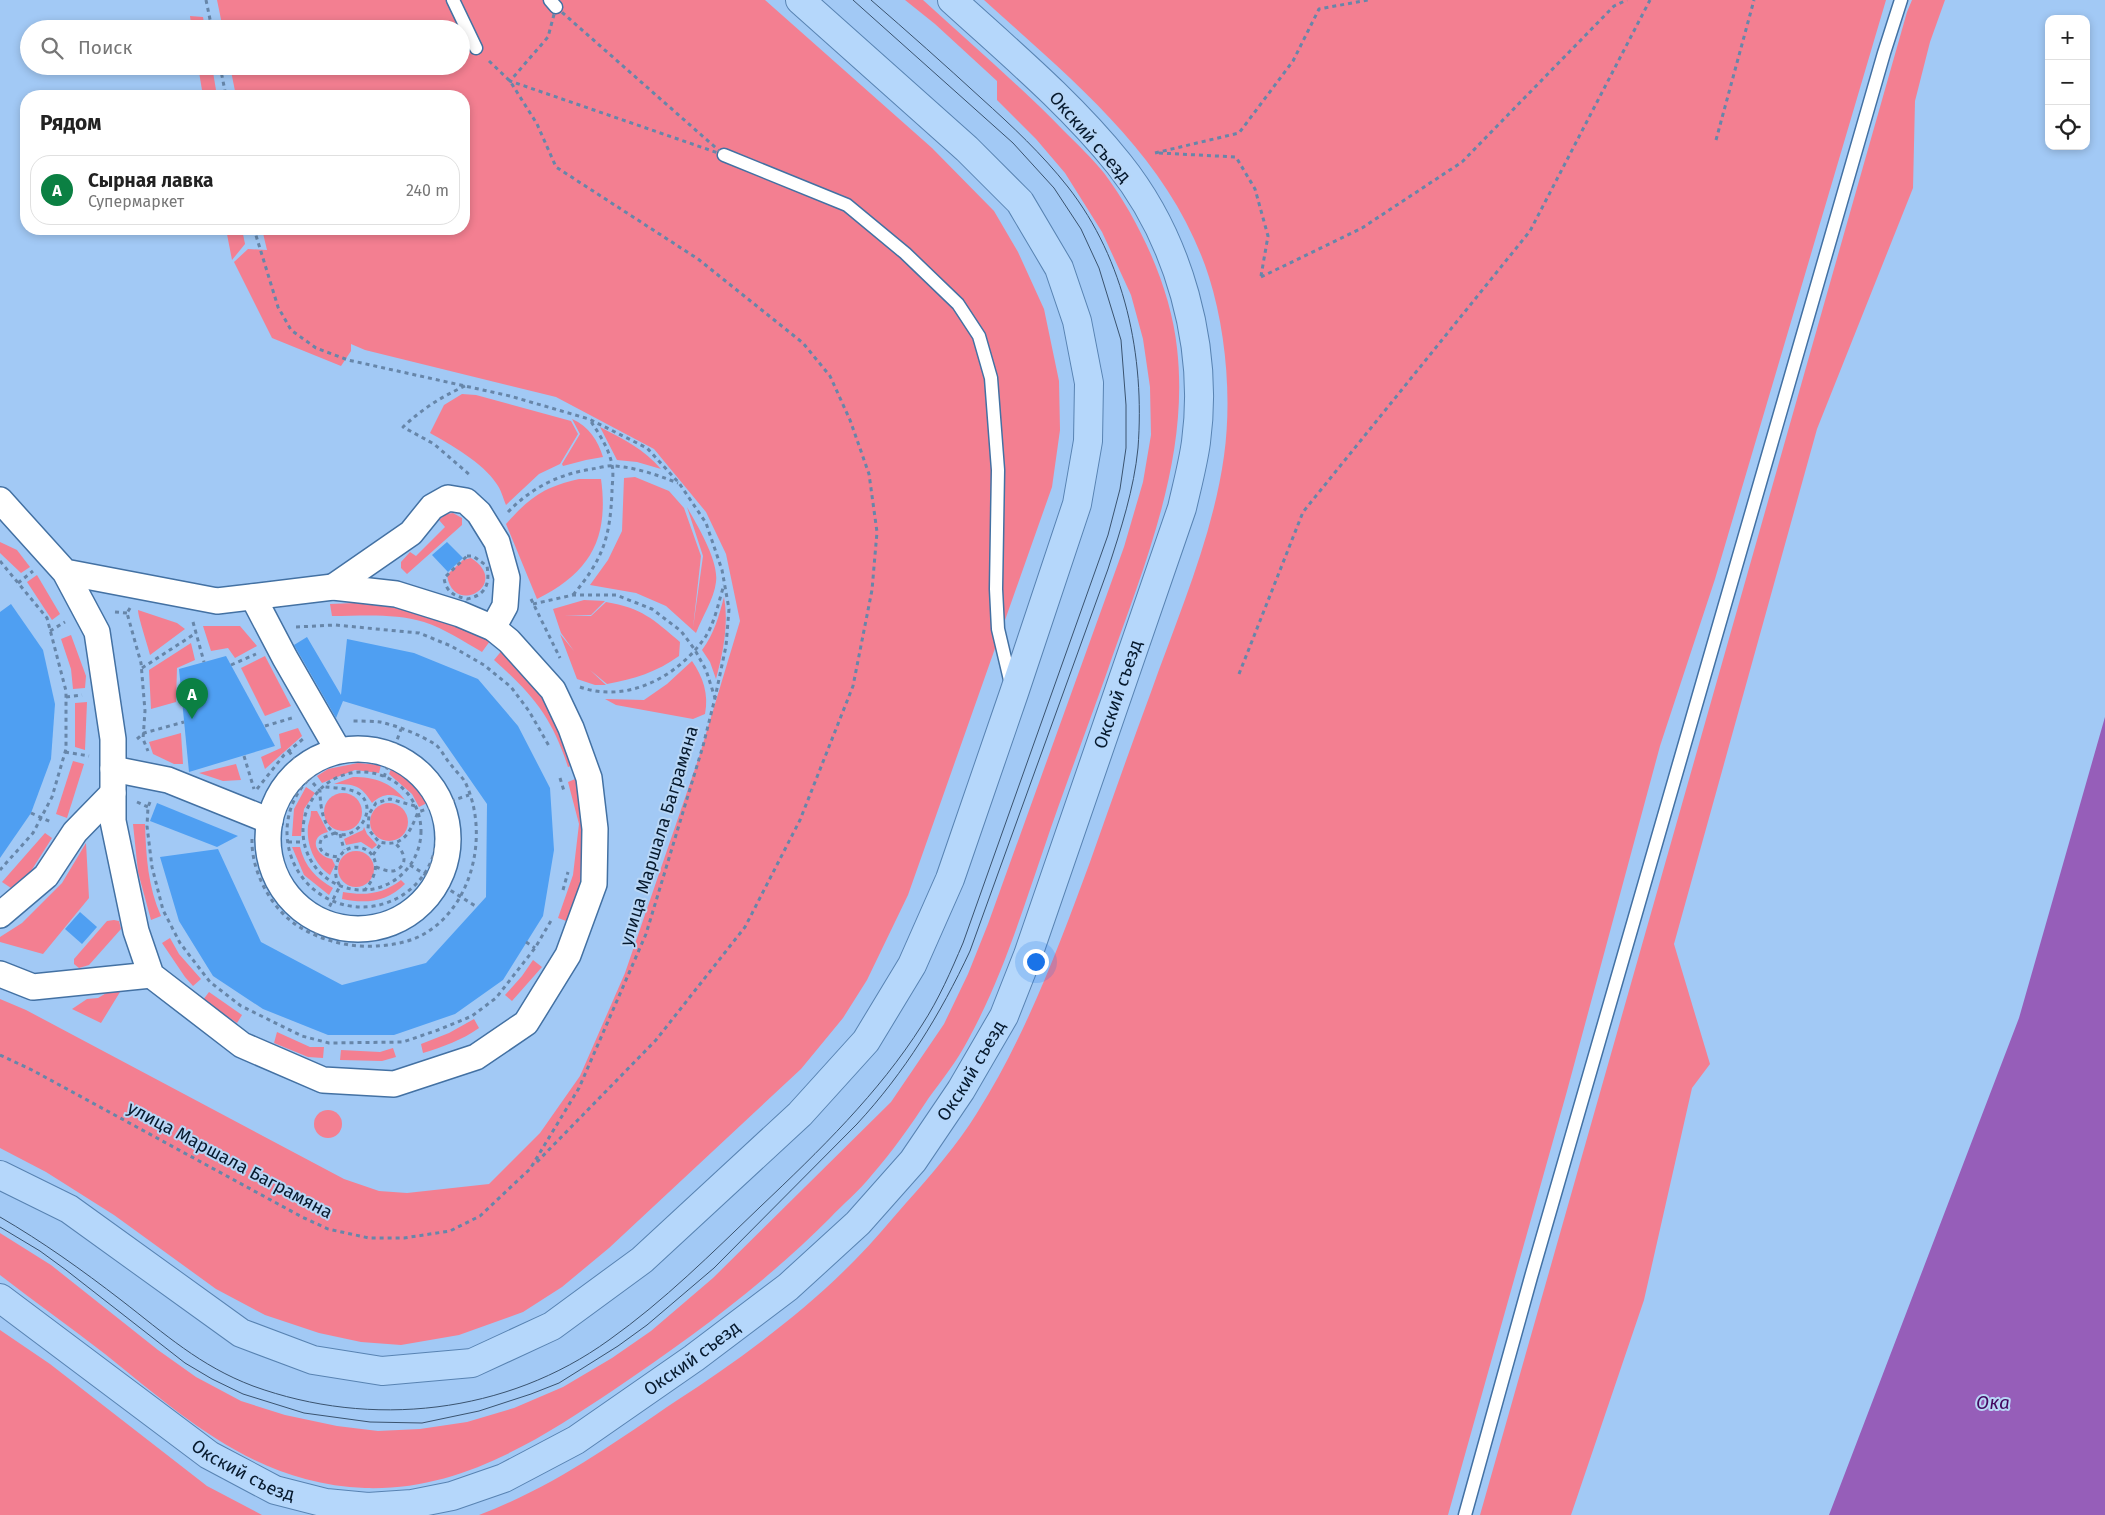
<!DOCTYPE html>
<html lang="ru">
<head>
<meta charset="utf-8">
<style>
  :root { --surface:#fff; --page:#f2f2f2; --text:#222; --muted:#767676; --line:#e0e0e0; --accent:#0b8043 }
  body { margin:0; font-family:"Fira Sans",sans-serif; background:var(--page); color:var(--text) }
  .controls { position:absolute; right:15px; top:15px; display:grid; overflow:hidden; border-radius:10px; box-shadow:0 2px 8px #0003 }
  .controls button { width:45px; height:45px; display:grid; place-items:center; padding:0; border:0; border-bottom:1px solid var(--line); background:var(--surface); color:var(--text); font:25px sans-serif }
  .you { position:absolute; left:1035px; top:961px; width:18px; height:18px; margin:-12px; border:4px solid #fff; border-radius:50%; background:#1a73e8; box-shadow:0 0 0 8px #1a73e833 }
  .badge { display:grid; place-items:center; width:32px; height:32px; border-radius:50%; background:var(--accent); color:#fff; font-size:16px; font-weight:700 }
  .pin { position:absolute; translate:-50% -41px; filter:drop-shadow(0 1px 2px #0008) }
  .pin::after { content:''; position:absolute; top:26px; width:18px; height:15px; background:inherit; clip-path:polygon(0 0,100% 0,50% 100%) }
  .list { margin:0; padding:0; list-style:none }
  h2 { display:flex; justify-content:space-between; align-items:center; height:65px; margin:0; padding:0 20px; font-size:21px }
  h2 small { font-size:16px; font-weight:400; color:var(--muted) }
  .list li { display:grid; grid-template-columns:32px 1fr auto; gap:15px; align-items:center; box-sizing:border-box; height:70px; margin:0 10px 10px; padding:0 10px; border:1px solid var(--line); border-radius:20px }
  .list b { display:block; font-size:19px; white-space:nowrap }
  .list p { margin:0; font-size:16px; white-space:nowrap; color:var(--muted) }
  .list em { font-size:16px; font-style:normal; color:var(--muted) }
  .icon { flex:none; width:28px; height:28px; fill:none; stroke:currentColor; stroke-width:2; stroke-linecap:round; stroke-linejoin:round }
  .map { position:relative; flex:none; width:2105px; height:1515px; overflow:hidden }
  .search { position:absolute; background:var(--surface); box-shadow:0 2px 8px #0003; left:20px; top:20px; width:450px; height:55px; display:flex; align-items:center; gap:12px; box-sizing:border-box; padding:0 18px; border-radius:28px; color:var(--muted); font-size:19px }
  .panel { position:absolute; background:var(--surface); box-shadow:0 2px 8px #0003; left:20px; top:90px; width:450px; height:145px; border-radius:20px }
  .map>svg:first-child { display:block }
  .green { fill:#f37f91 }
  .water { fill:#965eb9 }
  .building { fill:#4f9ff2 }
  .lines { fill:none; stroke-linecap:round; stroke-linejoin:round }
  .lane-casing { stroke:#4371a3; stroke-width:15 }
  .street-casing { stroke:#4371a3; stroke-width:28 }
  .primary-casing { stroke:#5883b2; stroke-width:30 }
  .path { stroke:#6786a9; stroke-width:3; stroke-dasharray:4 4; stroke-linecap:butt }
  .lane { stroke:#fff; stroke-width:12 }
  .street { stroke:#fff; stroke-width:25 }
  .primary { stroke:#b5d7fb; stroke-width:28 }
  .tram { stroke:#3a536f; stroke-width:1 }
  .labels { text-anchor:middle; stroke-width:4; stroke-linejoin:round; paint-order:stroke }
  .street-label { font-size:18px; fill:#071a2e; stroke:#b8d6f6 }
  .water-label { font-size:19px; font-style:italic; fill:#44075f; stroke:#b8d6f6 }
</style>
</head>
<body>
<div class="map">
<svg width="2105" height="1515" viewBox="0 0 2105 1515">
  <rect width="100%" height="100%" fill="#a2c9f5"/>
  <g class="green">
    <polygon points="217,0 765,0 932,148 994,211 1018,252 1044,309 1059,381 1060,430 1052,487 908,895 867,980 843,1018 801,1069 609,1248 562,1287 523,1312 459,1335 401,1345 361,1342 319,1333 265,1315 216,1289 114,1215 46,1172 0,1148 0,999 26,1010 344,1179 379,1191 407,1193 489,1184 540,1133 580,1076 625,973 699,757 740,621 726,554 706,512 654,449 556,397 365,350 351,344 351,351 341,366 272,338 234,262 248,249 267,250 262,229 464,229 464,96 236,96 230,66 461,66 461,29 223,29"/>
    <path d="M905 0H923C970 43 1019 85 1063 130 1077 144 1092 158 1104 173 1140 221 1171 289 1177 348 1190 460 1143 568 1107 672 1086 732 1063 791 1043 851 1021 915 1001 980 968 1040 957 1061 942 1080 928 1099 911 1125 892 1152 871 1176 859 1191 843 1204 830 1218 764 1284 692 1337 615 1389 539 1440 460 1491 365 1488 256 1484 185 1418 105 1354 70 1327 35 1302 0 1275V1233L51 1265 158 1350 196 1377 241 1401 285 1415 337 1426 378 1431 420 1429 467 1422 514 1408 563 1387 612 1358 651 1331 713 1278 891 1102 944 1024 968 974 988 924 1124 547 1143 482 1151 435 1150 387 1143 339 1131 295 1102 232 1065 173 1036 139 997 100V81L935 24Z"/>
    <path d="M984 0H1886L1715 579 1660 746 1567 1091 1448 1515H479C553 1487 611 1445 676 1401 739 1360 802 1314 855 1260 873 1242 889 1222 906 1203 931 1175 957 1145 977 1113 1026 1035 1058 949 1090 862 1110 805 1130 749 1151 692 1178 616 1213 536 1224 456 1232 399 1226 331 1209 277 1171 158 1073 81 984 0Z"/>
    <polygon points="1912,0 1945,0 1930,42 1915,101 1913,188 1817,429 1674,944 1710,1064 1692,1088 1644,1300 1571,1515 1480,1515 1907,12"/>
    <polygon points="190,16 203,17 205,29 192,29"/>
    <polygon points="198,66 212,66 217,96 203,96"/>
    <polygon points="226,229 242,229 245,244 232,260"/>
    <path d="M462 394 476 395 571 421 578 434 560 464 539 474 506 505C503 498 501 489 496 483 483 463 450 444 430 433L444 405Z"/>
    <path d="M572 419C589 426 598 441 603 457L586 460 563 466 562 464 580 434Z"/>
    <path d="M600 427C623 439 644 449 661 469L637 462 617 460Z"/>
    <path d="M635 477 669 491 684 508 701 556 693 628 703 556 687 507C697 525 719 561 716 582 714 599 702 617 696 633L666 606 636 593 590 585 608 560 622 531 624 478Z"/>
    <path d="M579 479H601C609 538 591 572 537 599L506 524C530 497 544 487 579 479Z"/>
    <polygon points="453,513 462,518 462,525 407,574 401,568 401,562 410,552 416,556 445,527 439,520 446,514"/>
    <polygon points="0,542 17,550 30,567 21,573 0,553"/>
    <path d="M471 558C512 584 453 618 447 575L463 560Z"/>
    <polygon points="37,575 60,614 52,620 27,582"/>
    <path d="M724 597C729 624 723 653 716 679L710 662 702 650C714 634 719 616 724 597Z"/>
    <path d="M584 600 605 601 591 615H564L591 616 606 602C642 608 653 619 680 642L679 656C657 672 634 679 607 684L590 670 606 685H595L577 679 560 634 574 651 561 633 553 609Z"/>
    <path d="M355 603 416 610 462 624 490 641 482 652C463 641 445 629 424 622 395 613 362 616 332 616L330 604Z"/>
    <path d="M138 610 177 623 185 629 150 655C148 646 138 617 138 610Z"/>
    <polygon points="203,626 240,626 257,646 235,658 228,648 211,651"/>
    <polygon points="71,635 86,676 85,688 73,689 71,669 61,639"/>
    <polygon points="191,643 195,660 177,668 176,702 151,709 149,670"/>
    <path d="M503 649 535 681 580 763 568 767C552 717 532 694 494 660Z"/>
    <polygon points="265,656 291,706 265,716 241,668"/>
    <path d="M692 661C703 677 709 694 705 714L693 719 616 705 605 699 644 700 667 684Z"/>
    <polygon points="87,702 85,750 75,747 75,703"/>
    <polygon points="298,728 302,736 265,769 261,757 281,748 279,734"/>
    <polygon points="181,733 183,764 174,764 153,754 149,742"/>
    <polygon points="73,761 84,764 67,818 56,814"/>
    <polygon points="358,763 381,765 379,773 355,770 322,783 317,776 328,769"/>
    <polygon points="236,764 241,780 223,781 199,773"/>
    <polygon points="391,769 414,784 427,803 419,807 412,794 389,774"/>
    <path d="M353 777C374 777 391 782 405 800 393 793 383 793 372 803 361 785 354 784 334 784Z"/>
    <polygon points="580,777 584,789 582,891 569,922 558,918 573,875 579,824 568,782"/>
    <polygon points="306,787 315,793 304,809 301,836 292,836 294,809"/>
    <circle cx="343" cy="812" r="19"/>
    <circle cx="389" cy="822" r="19"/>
    <path d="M311 811H317L328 832C308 836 315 856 332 859L335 865 330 875C315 865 306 845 308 826 309 821 311 817 311 811Z"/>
    <path d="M133 824H145C146 856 148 887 161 916L151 920 138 872Z"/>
    <polygon points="364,827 367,834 377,845 372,849 361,842 346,845 344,839 363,830"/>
    <polygon points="45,833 52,838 31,871 11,888 2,882"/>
    <polygon points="86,843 89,898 43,954 0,942 0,937 22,923 62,883"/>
    <path d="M292 847H300C305 867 316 878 333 888L329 895 304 875Z"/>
    <circle cx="356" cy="869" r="18"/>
    <path d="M401 880 405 884C387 902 366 904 342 899L343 892C365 896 383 894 401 880Z"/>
    <polygon points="114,920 119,921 121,929 89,965 79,968 74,964 74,959 107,921"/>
    <polygon points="170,938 179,954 201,979 193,986 185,977 162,943"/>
    <polygon points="533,960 542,967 512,1001 505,995 522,976"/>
    <polygon points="113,989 120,992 101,1023 72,1009 87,999 98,998"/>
    <polygon points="209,992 242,1015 237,1023 203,1000"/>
    <path d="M474 1019 479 1028C462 1040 443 1047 423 1053L421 1044 449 1033Z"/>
    <polygon points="277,1032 310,1047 324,1047 323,1058 308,1057 274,1043"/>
    <polygon points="393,1048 396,1057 382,1061 340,1060 341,1050 380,1052"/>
    <circle cx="328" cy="1124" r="14"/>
    <polygon points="0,1330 50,1364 207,1486 262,1515 0,1515"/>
  </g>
  <polygon class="water" points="2105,717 2105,1515 1829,1515 2019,1018"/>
  <g class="building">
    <polygon points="447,542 463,558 448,572 432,555"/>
    <polygon points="11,604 43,650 55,704 51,759 31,813 0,858 0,612"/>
    <polygon points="307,637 341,695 347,639 414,653 478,679 518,726 550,788 554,850 543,916 503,980 455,1014 394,1035 328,1035 263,1009 213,976 179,921 160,857 218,849 261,942 342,985 426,963 486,897 487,804 435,729 343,701 336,718 294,645"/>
    <polygon points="226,656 275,746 189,772 179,669"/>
    <polygon points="157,803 238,836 217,847 150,821"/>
    <polygon points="80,912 97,927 82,944 65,929"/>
  </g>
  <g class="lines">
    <defs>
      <g id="lane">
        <polyline points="453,0 476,48"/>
        <polyline points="550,0 556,7"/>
        <polyline points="724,155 847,205 905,253 958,304 979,336 991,378 998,470 996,589 998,629 1011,684"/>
        <polyline points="1465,1515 1531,1277 1884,53 1901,0"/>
      </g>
      <g id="street">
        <polyline points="0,500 65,572 97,632 113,739 113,821 136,931 151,975 242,1045 323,1080 394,1084 476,1057 526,1023 568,955 594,884 595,829 589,778 571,728 553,690 509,641 493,628 460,614 396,594 333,587 217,601 65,572"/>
        <polyline points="333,587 411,533 432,507 448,498 466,501 479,513 497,542 507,578 505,606 493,628"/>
        <polyline points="253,597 285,658 338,750"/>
        <circle cx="358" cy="839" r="90"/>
        <polyline points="113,769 168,780 270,821"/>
        <polyline points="0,915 46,876 75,832 113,793"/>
        <polyline points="0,974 33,987 151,975"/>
      </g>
      <g id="primary">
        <polyline points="0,1175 69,1209 241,1333 313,1360 382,1371 472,1363 552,1326 642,1260 800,1114 866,1041 912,965 950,879 1014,693 1077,504 1088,441 1089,383 1077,321 1059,268 1020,202 967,149 800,0"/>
        <path id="s1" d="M0 1298 209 1455 275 1490 326 1503 368 1507 412 1504 452 1496 504 1478 576 1440 694 1358 788 1287 858 1223 913 1161 961 1090 1004 1016 1028 955 1182 508C1187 486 1193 464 1196 442 1209 346 1179 239 1119 164 1070 103 1009 52 952 0"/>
      </g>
    </defs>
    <use href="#lane" class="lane-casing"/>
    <use href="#street" class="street-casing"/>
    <use href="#primary" class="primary-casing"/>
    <g class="path">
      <polyline points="206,0 212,29"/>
      <polygon points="556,7 724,155 510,81 548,37"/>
      <polyline points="489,61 510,81 537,124 556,167 698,259 803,343 830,376 850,420 869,474 877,532 872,590 853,686 800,820 745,927 656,1040 534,1165"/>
      <polyline points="220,66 226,96"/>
      <polyline points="1716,140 1754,0"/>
      <polyline points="1155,153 1239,133 1293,61 1319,9 1368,0"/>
      <polyline points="1159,153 1236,157 1255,189 1268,236 1261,276"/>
      <polyline points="1261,277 1362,228 1462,162 1614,6 1627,0"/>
      <path d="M465 386C441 397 422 409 403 427L434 444 471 476"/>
      <path d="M508 512C531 488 559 474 592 469 599 468 608 465 615 466 638 468 657 475 678 483"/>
      <path d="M467 556H473L487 566C490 584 486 595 467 599 454 596 446 592 444 578Z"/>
      <polyline points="0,561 47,618 66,691 66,749 52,797 33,833 0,870"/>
      <polyline points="18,583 33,571"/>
      <path d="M573 595C603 559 610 538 612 492 612 484 614 473 612 465 609 448 599 434 590 420"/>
      <polyline points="531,599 560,658"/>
      <polyline points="533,604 573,595 616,595 652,609 681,631 695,650 706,670 715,698"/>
      <polyline points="130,608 127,613 141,663 145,711 143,739 148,751"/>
      <polyline points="115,612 127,613"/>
      <polyline points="193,622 204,662"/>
      <polyline points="296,627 335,625 419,633 451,646 484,665 511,687 529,711 549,746"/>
      <polyline points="50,631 65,622"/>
      <polyline points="231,665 256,654"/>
      <polyline points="142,668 196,633"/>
      <polyline points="1239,674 1303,512 1530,231 1650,0"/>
      <path d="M580 687C628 704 679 676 706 636 715 622 719 600 724 585"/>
      <polyline points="66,697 82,695"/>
      <polyline points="265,726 292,718"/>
      <polyline points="137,739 144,733 184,722"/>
      <path d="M289 751 301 769 320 791C321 871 385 822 362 796 354 788 336 788 325 787"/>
      <polyline points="65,752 89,756"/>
      <polyline points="244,756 254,789"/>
      <circle cx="362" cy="832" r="75"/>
      <circle cx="362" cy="831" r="59"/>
      <polyline points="384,777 401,729"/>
      <polyline points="560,778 564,791"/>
      <polyline points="257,789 284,755 303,739"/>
      <polyline points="137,802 148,807"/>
      <polyline points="150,802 148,807 147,826 152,867 163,910 180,943 210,982 241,1006 302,1036 329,1043 403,1042 438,1030 472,1016 496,998 535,948 552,919"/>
      <path d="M415 806 390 799 376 803 369 814 368 829 379 842C404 848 410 832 418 812L469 795"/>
      <polyline points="31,813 51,822"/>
      <path d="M335 833 322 838C315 852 327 856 339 857"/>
      <polyline points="340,834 344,850"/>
      <path d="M252 839C251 872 272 911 301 928 323 941 351 948 377 946 393 945 410 942 424 934 473 906 489 834 466 784 463 777 456 772 452 766 446 760 442 750 436 745 421 735 398 726 380 722 371 721 360 721 350 721"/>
      <polyline points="288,842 304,842"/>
      <polyline points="373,855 382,842"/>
      <polyline points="410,865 477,907"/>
      <path d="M376 867C382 869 390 873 396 870 410 864 403 850 395 843"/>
      <polyline points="563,890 568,872"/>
      <path d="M315 935 340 886C336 879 335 875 336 868 340 830 399 848 365 890"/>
      <polyline points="526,942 535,948"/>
      <polyline points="0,1055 32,1070 302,1217 328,1229 369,1238 404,1238 450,1231 480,1216 530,1169 579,1088 646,934 703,746 715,698 726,646 729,609 722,570 706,523 679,483 647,448 589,419 510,396 348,360 316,348 291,330 278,307 254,229"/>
    </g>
    <use href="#lane" class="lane"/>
    <use href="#street" class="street"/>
    <use href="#primary" class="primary"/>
    <g class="tram">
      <path d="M0 1217C43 1242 82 1270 121 1300 165 1334 200 1366 253 1386 371 1429 507 1414 609 1340 664 1301 712 1253 760 1207 819 1151 879 1093 922 1025 939 999 951 971 963 943L1108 535 1120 489 1126 448V405L1121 340 1099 268 1081 229 1054 188 1013 143 853 0"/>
      <path d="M0 1227 40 1251 66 1270 185 1363 212 1379 243 1394 304 1413 370 1422 422 1423 479 1411 531 1394 559 1383 618 1346 647 1325 714 1268 857 1124C905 1072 940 1015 970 951L1108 569C1121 529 1134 489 1138 448 1145 356 1125 260 1068 187 1042 154 1012 126 981 98 945 65 908 32 871 0"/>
    </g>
  </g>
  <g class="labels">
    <g class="street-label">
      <text transform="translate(1090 137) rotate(49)" y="6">Окский съезд</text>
      <text dy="6" stroke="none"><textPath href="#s1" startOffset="1604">Окский съезд</textPath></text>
      <text transform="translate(659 836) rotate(-73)" y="6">улица Маршала Баграмяна</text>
      <text dy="6" stroke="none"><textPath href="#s1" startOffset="1199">Окский съезд</textPath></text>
      <text transform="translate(230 1160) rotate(28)" y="6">улица Маршала Баграмяна</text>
      <text dy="6" stroke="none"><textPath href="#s1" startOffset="794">Окский съезд</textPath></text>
      <text dy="6" stroke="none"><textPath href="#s1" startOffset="299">Окский съезд</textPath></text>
    </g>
    <g class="water-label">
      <text x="1993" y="1409">Ока</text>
    </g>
  </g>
</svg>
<div class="controls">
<button>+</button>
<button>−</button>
<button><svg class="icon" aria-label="locate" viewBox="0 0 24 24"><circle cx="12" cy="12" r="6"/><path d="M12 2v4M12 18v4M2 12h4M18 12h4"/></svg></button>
</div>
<div class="you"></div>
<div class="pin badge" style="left:192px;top:719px">A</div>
<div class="search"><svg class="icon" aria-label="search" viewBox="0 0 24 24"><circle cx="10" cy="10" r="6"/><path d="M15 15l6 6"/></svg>Поиск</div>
<section class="panel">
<h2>Рядом<small></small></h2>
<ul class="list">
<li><span class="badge">A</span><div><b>Сырная лавка</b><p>Супермаркет</p></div><em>240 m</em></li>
</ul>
</section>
</div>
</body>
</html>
